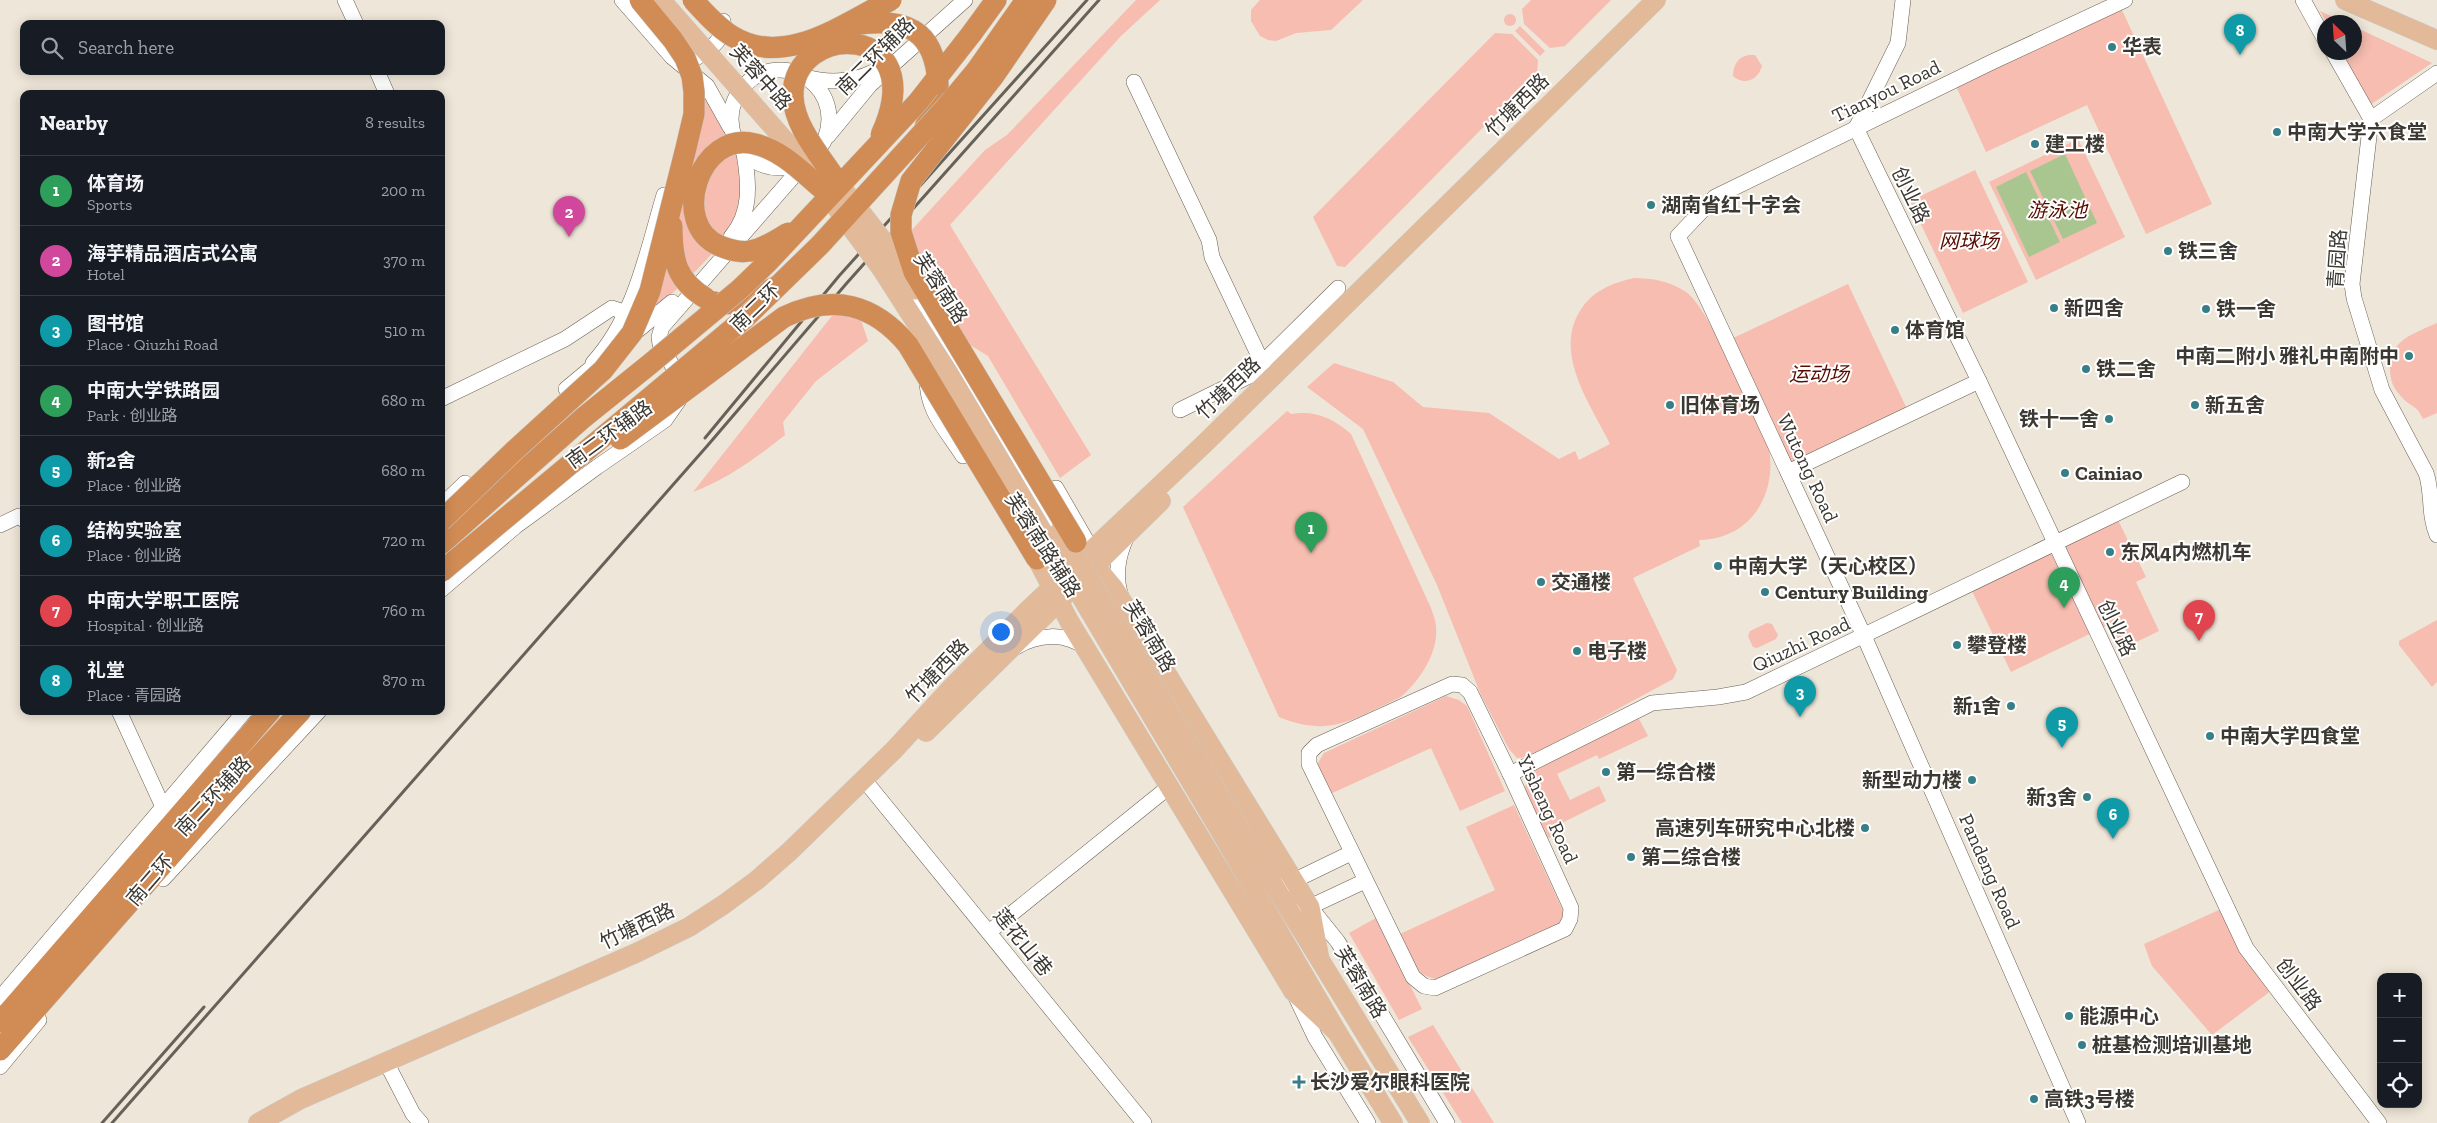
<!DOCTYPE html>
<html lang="en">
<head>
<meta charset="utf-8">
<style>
  :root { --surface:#171b24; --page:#242831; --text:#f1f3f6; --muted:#9ea1a6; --line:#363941; --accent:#1a73e8 }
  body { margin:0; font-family:"Zilla Slab","Noto Sans SC",serif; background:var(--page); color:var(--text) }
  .controls { position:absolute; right:15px; bottom:15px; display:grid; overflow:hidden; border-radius:10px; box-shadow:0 2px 12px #0003 }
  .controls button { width:45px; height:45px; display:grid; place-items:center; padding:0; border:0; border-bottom:1px solid var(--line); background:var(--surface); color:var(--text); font:25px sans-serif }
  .compass { position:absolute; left:2317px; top:15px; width:45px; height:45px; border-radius:50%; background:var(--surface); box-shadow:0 2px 12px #0003; rotate:335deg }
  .you { position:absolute; left:1000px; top:631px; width:18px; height:18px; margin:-12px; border:4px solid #fff; border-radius:50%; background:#1a73e8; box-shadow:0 0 0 8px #1a73e833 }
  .badge { display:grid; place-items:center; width:32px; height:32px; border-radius:50%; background:var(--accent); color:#fff; font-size:16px; font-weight:700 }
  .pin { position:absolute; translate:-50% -41px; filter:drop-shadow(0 1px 2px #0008) }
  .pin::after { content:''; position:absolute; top:26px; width:18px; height:15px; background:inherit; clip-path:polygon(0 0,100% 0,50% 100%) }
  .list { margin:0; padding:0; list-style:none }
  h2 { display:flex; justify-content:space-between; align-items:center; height:65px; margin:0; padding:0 20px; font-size:21px }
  h2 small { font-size:16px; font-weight:400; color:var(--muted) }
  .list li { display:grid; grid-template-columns:32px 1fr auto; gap:15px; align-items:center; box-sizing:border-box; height:70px; padding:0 20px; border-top:1px solid var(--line) }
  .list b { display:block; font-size:19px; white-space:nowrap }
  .list p { margin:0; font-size:16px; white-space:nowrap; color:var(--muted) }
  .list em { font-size:16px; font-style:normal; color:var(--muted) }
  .icon { flex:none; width:28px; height:28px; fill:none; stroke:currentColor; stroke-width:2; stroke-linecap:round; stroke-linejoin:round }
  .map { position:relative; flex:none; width:2437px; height:1123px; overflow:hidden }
  .search { position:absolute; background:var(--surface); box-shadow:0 2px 12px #0003; left:20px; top:20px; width:425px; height:55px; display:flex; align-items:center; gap:12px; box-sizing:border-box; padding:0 18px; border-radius:10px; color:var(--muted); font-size:19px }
  .panel { position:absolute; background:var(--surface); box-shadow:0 2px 12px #0003; left:20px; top:90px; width:425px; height:625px; border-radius:10px }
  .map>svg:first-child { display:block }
  .green { fill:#f6bdb0 }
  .water { fill:#a9c691 }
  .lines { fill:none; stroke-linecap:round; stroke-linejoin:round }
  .minor-casing { stroke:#686154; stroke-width:16 }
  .major-casing { stroke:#c8c8c6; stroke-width:20 }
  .highway-casing { stroke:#c8c8c6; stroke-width:22 }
  .minor { stroke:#fff; stroke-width:15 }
  .major { stroke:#e3ba99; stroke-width:19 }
  .highway { stroke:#d18c55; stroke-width:21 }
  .rail { stroke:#66625a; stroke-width:3 }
  .major-bridge-casing { stroke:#c8c8c6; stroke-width:20; stroke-linecap:butt }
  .highway-bridge-casing { stroke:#c8c8c6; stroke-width:22; stroke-linecap:butt }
  .major-bridge { stroke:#e3ba99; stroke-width:19 }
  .highway-bridge { stroke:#d18c55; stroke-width:21 }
  .poi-dot { fill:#377f87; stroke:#fff; stroke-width:2 }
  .labels { text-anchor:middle; stroke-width:4; stroke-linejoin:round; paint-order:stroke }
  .poi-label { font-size:20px; font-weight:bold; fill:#3c3933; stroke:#fff; text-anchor:start }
  .street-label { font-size:20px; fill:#3c3933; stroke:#fff }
  .park-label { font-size:20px; font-style:italic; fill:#580d01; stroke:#fff }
</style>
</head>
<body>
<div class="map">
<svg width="2437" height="1123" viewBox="0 0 2437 1123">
  <rect width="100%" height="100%" fill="#eee6d8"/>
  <g class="green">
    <polygon points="1136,0 1160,0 1121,36 950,225 1091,455 1060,478 988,356 962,340 923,277 909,233 985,150 1007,135"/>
    <polygon points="1260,0 1363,0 1331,30 1296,33 1276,41 1268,40 1260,36 1251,21 1251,10"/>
    <polygon points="1531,0 1611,0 1565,46 1550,48 1524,24 1522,9"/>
    <polygon points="2121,8 2212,204 2146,234 2087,105 1986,152 1956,86"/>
    <polygon points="2320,11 2344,22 2326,22"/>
    <circle cx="1510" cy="20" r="6"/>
    <polygon points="1520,26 1545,51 1540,56 1515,31"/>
    <polygon points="2355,27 2432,63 2370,105 2342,53 2354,52"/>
    <polygon points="1495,33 1512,34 1538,60 1537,73 1345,267 1337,266 1313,217"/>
    <path d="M1749 55H1755L1762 66C1758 80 1744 86 1733 76 1733 65 1738 57 1749 55Z"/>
    <path d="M706 96C712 105 721 114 726 124 737 147 745 188 738 214 729 244 674 292 650 313Z"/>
    <polygon points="2078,139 2125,237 2036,280 1989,182"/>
    <polygon points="1975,170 2028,282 1963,313 1910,201"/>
    <path d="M1634 278C1652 278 1670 281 1686 292 1708 306 1756 418 1769 448 1777 496 1750 539 1699 540L1700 546 1633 578 1677 670 1673 679 1529 757 1517 758 1509 749 1481 695 1437 585 1363 429 1307 387 1334 363 1393 382 1423 407 1489 413 1559 459 1575 451 1579 460 1610 444C1591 405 1553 354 1580 311 1592 291 1612 283 1634 278Z"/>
    <polygon points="1848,284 1907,409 1790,464 1731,339"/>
    <path d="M835 312 860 317 868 341 816 381 783 422 785 435C756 458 727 479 693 492Z"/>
    <path d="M2437 323V413L2423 419C2416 403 2410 408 2400 395 2392 387 2390 378 2390 367 2390 339 2416 333 2437 323Z"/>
    <path d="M1287 411 1291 414C1315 410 1333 418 1351 434L1431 608C1433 614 1436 621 1436 627 1439 652 1418 684 1399 698 1353 719 1330 738 1279 717L1183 507Z"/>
    <polygon points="2118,520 2146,577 2136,582 2159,631 2120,650 2108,625 2011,672 1972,591"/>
    <polygon points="2437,620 2437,682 2432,687 2399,645 2399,641"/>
    <polygon points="1767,623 1772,624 1778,635 1776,639 1757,648 1753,647 1748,636 1750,631"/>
    <polygon points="1446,696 1459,700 1467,706 1505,791 1460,811 1431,748 1328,795 1315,768 1324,753"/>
    <polygon points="1639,719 1648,736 1599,759 1597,755 1557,774 1570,800 1599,786 1606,801 1556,826 1559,833 1549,838 1545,836 1524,789 1531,772 1540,765"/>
    <path d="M1514 805 1564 913 1560 926 1443 980C1412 977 1412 960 1400 934L1495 890 1466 827Z"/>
    <polygon points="2221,909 2272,990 2212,1035 2152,966 2144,944"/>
    <polygon points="1376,918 1422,1009 1399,1020 1349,933"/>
    <polygon points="1433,1025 1494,1123 1462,1123 1408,1037"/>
  </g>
  <g class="water">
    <polygon points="2065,154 2097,223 2063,239 2030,171"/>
    <polygon points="2026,172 2060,242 2029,257 1996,187"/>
  </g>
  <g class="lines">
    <defs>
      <g id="minor">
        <polyline points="345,0 356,24"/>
        <polyline points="622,0 672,57 707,86 730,127"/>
        <polyline points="1903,0 1898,43 1856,128 1979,381 2246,948 2379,1123"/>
        <polyline points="2303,0 2324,38"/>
        <path d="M2333 52 2371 119 2352 284 2354 298 2382 390 2426 473C2433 493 2428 514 2437 535"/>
        <path d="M678 60 691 61C706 52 727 40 723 21"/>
        <circle cx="780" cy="119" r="49"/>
        <polyline points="377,71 387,94"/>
        <path d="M805 77C831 84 859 82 882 67"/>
        <polyline points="1134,82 1209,240 1212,257 1258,354 1264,362"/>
        <polyline points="2371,119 2437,73"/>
        <polyline points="828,136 870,85 965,0"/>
        <path d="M731 237C752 212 749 183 744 153"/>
        <polyline points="905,283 942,340 959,353"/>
        <polyline points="632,335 672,302"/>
        <polyline points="945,345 1063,542"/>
        <path d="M593 363C635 317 647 252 664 195"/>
        <path d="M927 379C927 412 946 429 963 456"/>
        <polyline points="566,389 602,359"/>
        <polyline points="441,399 565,339 612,308 627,313"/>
        <polyline points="1180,410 1249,376 1338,288"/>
        <polyline points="1788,472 1979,381"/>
        <polyline points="1056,488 1097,559"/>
        <polyline points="441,506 465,483"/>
        <polyline points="0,525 19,516 24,520"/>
        <polyline points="441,590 516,526 597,467 665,420 679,400 681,381 660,344 659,337 662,327 805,163"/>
        <path d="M1122 599C1114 578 1118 555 1127 536"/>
        <path d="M1016 647C1038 634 1065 632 1086 648"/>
        <polygon points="1452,684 1462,685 1470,692 1510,774 1571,908 1570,919 1565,929 1435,988 1424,986 1413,977 1309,764 1309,753 1317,745"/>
        <polyline points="119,711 163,807"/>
        <polyline points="1510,774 1652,703 1718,697 1746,692 2182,482"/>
        <polyline points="870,787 1144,1123"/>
        <polyline points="163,879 319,711"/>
        <polyline points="1285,885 1351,853"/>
        <polyline points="1310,907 1338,942 1447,1123"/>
        <polyline points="1301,911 1365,881"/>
        <polyline points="989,932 1170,786"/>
        <polyline points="1296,997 1315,1037 1368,1123"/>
        <polyline points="0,998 245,711"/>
        <polyline points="386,1062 413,1114 421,1123"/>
        <polyline points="0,1067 39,1020"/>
        <polyline points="2078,1123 1864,636 1678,236 1715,197 1992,62 2125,0"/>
      </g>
      <g id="major">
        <polyline points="2345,0 2437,40"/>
        <polyline points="1088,557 1114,588 1310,907 1319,956"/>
        <polyline points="1037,559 1069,621 1293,991 1337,1032"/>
        <polyline points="926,732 1161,501"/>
        <polyline points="1242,833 1420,1123"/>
        <polyline points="1226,841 1337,1032 1393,1123"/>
        <polyline points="258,1123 301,1099 636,953 689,927 723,905 757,880 789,852 894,750 951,688 1027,611 1203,445 1656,0"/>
      </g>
      <g id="highway">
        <polyline points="972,33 996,0"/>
        <polyline points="925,127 937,102 938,87"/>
        <path d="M714 302C736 308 756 297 775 287"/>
        <polyline points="441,544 583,418 650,364"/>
        <polyline points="0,1022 270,711"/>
        <polyline points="0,1050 228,790 301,711"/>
      </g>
    </defs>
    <use href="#minor" class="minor-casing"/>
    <use href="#major" class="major-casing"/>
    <use href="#highway" class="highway-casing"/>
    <use href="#minor" class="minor"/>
    <use href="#major" class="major"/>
    <use href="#highway" class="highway"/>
    <g class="rail">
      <polyline points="705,438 839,276 1087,0"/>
      <polyline points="102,1123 204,1007"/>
      <polyline points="112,1123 708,445 846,284 1099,0"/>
    </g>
    <defs>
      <g id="major-bridge">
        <polyline points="661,0 796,153 881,268 949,374 1226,841"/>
        <polyline points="832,175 881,238 915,290"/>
        <polyline points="1060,530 1242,833"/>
      </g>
      <g id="highway-bridge">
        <path d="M693 0C705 13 717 27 732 36 785 69 844 23 891 0"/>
        <polyline points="1046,0 993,77 911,181 901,215 901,232 914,272 1076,542"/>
        <path d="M853 25C904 17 935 28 938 84"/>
        <path d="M834 177C819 154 794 126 793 96 792 21 934 20 881 135"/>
        <path d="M672 226C672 260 676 281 707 299"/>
        <path d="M788 233C777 240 763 249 750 251 739 253 730 250 720 246 668 224 700 129 755 144 781 150 801 171 821 188"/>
        <polyline points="650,364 740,289 767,263 918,102 972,33"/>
        <path d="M620 439 784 317C833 293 874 304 908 345L1037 559"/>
        <polyline points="441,521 515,450 603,370 632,333 650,291 686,148 694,114 694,92 692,76 685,58 673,40 640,0"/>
        <polyline points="441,572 744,319 820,245 946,107 976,71 1026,0"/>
      </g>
    </defs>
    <use href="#major-bridge" class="major-bridge-casing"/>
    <use href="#highway-bridge" class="highway-bridge-casing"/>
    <use href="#major-bridge" class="major-bridge"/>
    <use href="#highway-bridge" class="highway-bridge"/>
  </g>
  <g class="poi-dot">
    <circle cx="2112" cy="47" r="5"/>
    <circle cx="2277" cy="132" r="5"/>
    <circle cx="2035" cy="144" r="5"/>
    <circle cx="1651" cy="205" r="5"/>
    <circle cx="2168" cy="251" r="5"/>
    <circle cx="2054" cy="308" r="5"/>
    <circle cx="2206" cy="309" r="5"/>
    <circle cx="1895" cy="330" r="5"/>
    <circle cx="2409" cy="356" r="5"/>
    <circle cx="2086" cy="369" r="5"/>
    <circle cx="1670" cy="405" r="5"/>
    <circle cx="2195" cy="405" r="5"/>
    <circle cx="2109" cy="419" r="5"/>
    <circle cx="2065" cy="473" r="5"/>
    <circle cx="2110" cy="552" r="5"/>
    <circle cx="1718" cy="566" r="5"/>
    <circle cx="1541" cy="582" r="5"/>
    <circle cx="1765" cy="592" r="5"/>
    <circle cx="1957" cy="645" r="5"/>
    <circle cx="1577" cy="651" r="5"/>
    <circle cx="2011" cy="706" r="5"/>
    <circle cx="2210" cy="736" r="5"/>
    <circle cx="1606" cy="772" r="5"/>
    <circle cx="1972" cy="780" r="5"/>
    <circle cx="2087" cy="797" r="5"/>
    <circle cx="1865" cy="828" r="5"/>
    <circle cx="1631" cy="857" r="5"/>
    <circle cx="2069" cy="1016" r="5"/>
    <circle cx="2082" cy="1045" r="5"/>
    <path d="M1296.5 1074.5h5v5h5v5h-5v5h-5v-5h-5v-5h5z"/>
    <circle cx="2034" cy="1099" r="5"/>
  </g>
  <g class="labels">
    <g class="poi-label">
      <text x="2122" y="54">华表</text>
      <text x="2287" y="139">中南大学六食堂</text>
      <text x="2045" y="151">建工楼</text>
      <text x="1661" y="212">湖南省红十字会</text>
      <text x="2178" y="258">铁三舍</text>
      <text x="2064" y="315">新四舍</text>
      <text x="2216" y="316">铁一舍</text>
      <text x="1905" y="337">体育馆</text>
      <text x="2399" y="363" text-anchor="end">中南二附小 雅礼中南附中</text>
      <text x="2096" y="376">铁二舍</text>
      <text x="1680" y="412">旧体育场</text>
      <text x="2205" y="412">新五舍</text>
      <text x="2099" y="426" text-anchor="end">铁十一舍</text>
      <text x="2075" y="480">Cainiao</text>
      <text x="2120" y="559">东风4内燃机车</text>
      <text x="1728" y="573">中南大学（天心校区）</text>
      <text x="1551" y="589">交通楼</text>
      <text x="1775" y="599">Century Building</text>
      <text x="1967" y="652">攀登楼</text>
      <text x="1587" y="658">电子楼</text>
      <text x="2001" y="713" text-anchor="end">新1舍</text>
      <text x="2220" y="743">中南大学四食堂</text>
      <text x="1616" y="779">第一综合楼</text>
      <text x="1962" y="787" text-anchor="end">新型动力楼</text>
      <text x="2077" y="804" text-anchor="end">新3舍</text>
      <text x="1855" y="835" text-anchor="end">高速列车研究中心北楼</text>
      <text x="1641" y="864">第二综合楼</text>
      <text x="2079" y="1023">能源中心</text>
      <text x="2092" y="1052">桩基检测培训基地</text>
      <text x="1310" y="1089">长沙爱尔眼科医院</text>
      <text x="2044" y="1106">高铁3号楼</text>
    </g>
    <g class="street-label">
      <text transform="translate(875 56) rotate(-45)" y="7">南二环辅路</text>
      <text transform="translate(761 77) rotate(48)" y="7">芙蓉中路</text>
      <text transform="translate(1886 91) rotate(-26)" y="7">Tianyou Road</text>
      <text transform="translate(1517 105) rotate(-45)" y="7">竹塘西路</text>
      <text transform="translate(1911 195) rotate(64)" y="7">创业路</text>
      <text transform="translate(2337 259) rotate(-86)" y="7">青园路</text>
      <text transform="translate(941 288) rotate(57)" y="7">芙蓉南路</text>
      <text transform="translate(755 307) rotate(-44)" y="7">南二环</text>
      <text transform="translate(1228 388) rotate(-44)" y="7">竹塘西路</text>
      <text transform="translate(609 434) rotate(-36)" y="7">南二环辅路</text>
      <text transform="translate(1808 468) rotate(65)" y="7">Wutong Road</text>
      <text transform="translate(1043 545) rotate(57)" y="7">芙蓉南路辅路</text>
      <text transform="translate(2117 628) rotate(64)" y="7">创业路</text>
      <text transform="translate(1150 636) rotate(59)" y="7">芙蓉南路</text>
      <text transform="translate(1801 644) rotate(-25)" y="7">Qiuzhi Road</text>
      <text transform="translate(937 671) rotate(-46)" y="7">竹塘西路</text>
      <text transform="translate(213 796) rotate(-47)" y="7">南二环辅路</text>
      <text transform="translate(1548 809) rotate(65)" y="7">Yisheng Road</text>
      <text transform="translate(1990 871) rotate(66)" y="7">Pandeng Road</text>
      <text transform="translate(150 880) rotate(-49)" y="7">南二环</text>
      <text transform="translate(637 926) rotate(-26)" y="7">竹塘西路</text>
      <text transform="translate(1023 942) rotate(51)" y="7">莲花山巷</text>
      <text transform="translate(1361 982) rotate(59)" y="7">芙蓉南路</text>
      <text transform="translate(2299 984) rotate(53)" y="7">创业路</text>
    </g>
    <g class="park-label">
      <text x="2057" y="217">游泳池</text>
      <text x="1969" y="248">网球场</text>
      <text x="1819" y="381">运动场</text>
    </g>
  </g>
</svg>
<div class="controls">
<button>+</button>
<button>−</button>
<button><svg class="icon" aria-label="locate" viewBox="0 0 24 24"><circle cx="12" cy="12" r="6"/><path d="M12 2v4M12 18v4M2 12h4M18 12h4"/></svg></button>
</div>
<svg class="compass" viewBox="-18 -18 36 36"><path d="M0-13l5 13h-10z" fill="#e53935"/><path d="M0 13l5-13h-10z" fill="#9ea1a6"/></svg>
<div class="you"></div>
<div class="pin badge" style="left:1311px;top:553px;background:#2e9e5b">1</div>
<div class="pin badge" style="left:569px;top:237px;background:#d1479c">2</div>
<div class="pin badge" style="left:1800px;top:717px;background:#0f9aa8">3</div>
<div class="pin badge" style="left:2064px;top:608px;background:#2e9e5b">4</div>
<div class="pin badge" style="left:2062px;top:748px;background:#0f9aa8">5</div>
<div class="pin badge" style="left:2113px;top:839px;background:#0f9aa8">6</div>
<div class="pin badge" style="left:2199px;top:641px;background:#e0444e">7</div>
<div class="pin badge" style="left:2240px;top:55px;background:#0f9aa8">8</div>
<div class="search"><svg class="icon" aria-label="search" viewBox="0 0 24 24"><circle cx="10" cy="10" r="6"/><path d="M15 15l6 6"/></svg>Search here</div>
<section class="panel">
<h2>Nearby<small>8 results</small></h2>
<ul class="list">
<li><span class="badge" style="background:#2e9e5b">1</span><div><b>体育场</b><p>Sports</p></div><em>200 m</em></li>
<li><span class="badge" style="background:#d1479c">2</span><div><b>海芋精品酒店式公寓</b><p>Hotel</p></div><em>370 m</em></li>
<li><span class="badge" style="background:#0f9aa8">3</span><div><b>图书馆</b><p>Place · Qiuzhi Road</p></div><em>510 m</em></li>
<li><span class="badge" style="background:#2e9e5b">4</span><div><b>中南大学铁路园</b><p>Park · 创业路</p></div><em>680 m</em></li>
<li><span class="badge" style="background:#0f9aa8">5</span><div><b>新2舍</b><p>Place · 创业路</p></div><em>680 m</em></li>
<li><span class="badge" style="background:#0f9aa8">6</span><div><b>结构实验室</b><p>Place · 创业路</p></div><em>720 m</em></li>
<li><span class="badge" style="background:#e0444e">7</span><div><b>中南大学职工医院</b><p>Hospital · 创业路</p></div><em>760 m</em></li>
<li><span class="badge" style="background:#0f9aa8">8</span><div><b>礼堂</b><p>Place · 青园路</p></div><em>870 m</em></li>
</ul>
</section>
</div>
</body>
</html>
